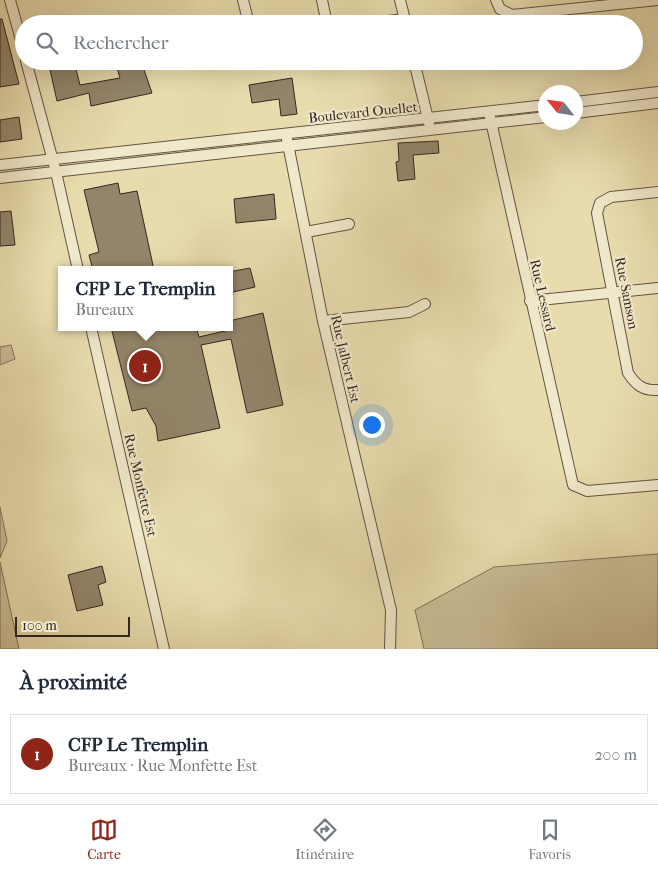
<!DOCTYPE html>
<html lang="fr">
<head>
<meta charset="utf-8">
<style>
  :root { --surface:#fff; --page:#f2f2f3; --text:#1f2937; --muted:#747a83; --line:#e0e1e3; --accent:#8f2418 }
  body { margin:0; font-family:"IM FELL French Canon",serif; background:var(--page); color:var(--text) }
  .compass { position:absolute; left:538px; top:85px; width:45px; height:45px; border-radius:50%; background:var(--surface); box-shadow:0 5px 20px #0002; rotate:300deg }
  .scale { position:absolute; left:15px; bottom:12px; width:115px; box-sizing:border-box; padding-left:5px; border:2px solid #362620; border-top:0; font-size:14px; line-height:18px; white-space:nowrap; color:#362620; -webkit-text-stroke:4px #f0e8ca; paint-order:stroke }
  .you { position:absolute; left:371px; top:424px; width:18px; height:18px; margin:-12px; border:4px solid #fff; border-radius:50%; background:#1a73e8; box-shadow:0 0 0 8px #1a73e833 }
  .badge { display:grid; place-items:center; width:32px; height:32px; border-radius:50%; background:var(--accent); color:#fff; font-size:16px; font-weight:700 }
  .pin { position:absolute; translate:-50% -50%; border:2px solid #fff; box-shadow:0 1px 5px #0006 }
  .popup { position:absolute; left:58px; top:266px; width:175px; height:65px; box-sizing:border-box; display:grid; place-content:center; border-radius:0px; background:var(--surface); filter:drop-shadow(0 1px 4px #0005); font-size:16px; white-space:nowrap; color:var(--muted) }
  .popup b { font-size:19px; color:var(--text) }
  .popup::after { content:''; position:absolute; left:50%; top:100%; margin-left:-10px; border:10px solid transparent; border-top-color:var(--surface) }
  .list { margin:0; padding:0; list-style:none }
  h2 { display:flex; justify-content:space-between; align-items:center; height:65px; margin:0; padding:0 20px; font-size:21px }
  h2 small { font-size:16px; font-weight:400; color:var(--muted) }
  .list li { display:grid; grid-template-columns:32px 1fr auto; gap:15px; align-items:center; box-sizing:border-box; height:80px; margin:0 10px 10px; padding:0 10px; border:1px solid var(--line); border-radius:0px }
  .list b { display:block; font-size:19px; white-space:nowrap }
  .list p { margin:0; font-size:16px; white-space:nowrap; color:var(--muted) }
  .list em { font-size:16px; font-style:normal; color:var(--muted) }
  .icon { flex:none; width:28px; height:28px; fill:none; stroke:currentColor; stroke-width:2; stroke-linecap:round; stroke-linejoin:round }
  .map { position:relative; flex:none; width:658px; height:649px; overflow:hidden }
  .search { position:absolute; background:var(--surface); box-shadow:0 5px 20px #0002; left:15px; right:15px; top:15px; height:55px; display:flex; align-items:center; gap:12px; box-sizing:border-box; padding:0 18px; border-radius:28px; color:var(--muted); font-size:19px }
  .sheet { height:155px; background:var(--surface) }
  nav { display:flex; justify-content:space-around; align-items:center; box-sizing:border-box; height:70px; border-top:1px solid var(--line); background:var(--surface); font-size:14px; color:var(--muted) }
  nav a { display:grid; justify-items:center; gap:2px }
  nav .on { color:var(--accent) }
  .map>svg:first-child { display:block }
  .green { fill:#cabd96; stroke:#80725b }
  .building { fill:#93856a; stroke:#362620 }
  .lines { fill:none; stroke-linecap:round; stroke-linejoin:round }
  .minor-casing { stroke:#625444; stroke-width:12 }
  .minor { stroke:#f0e8ca; stroke-width:10 }
  .labels { text-anchor:middle; stroke-width:4.5; stroke-linejoin:round; paint-order:stroke }
  .street-label { font-size:14px; fill:#362620; stroke:#f0e8ca }
</style>
</head>
<body>
<div class="map">
<svg width="658" height="649" viewBox="0 0 658 649">
  <rect width="100%" height="100%" fill="#e8dcae"/>
  <filter id="stains"><feTurbulence type="fractalNoise" baseFrequency=".004" numOctaves="4"/><feColorMatrix values="0 0 0 0 .2 0 0 0 0 .09 0 0 0 0 .02 0 0 0 .5 -.17"/></filter>
  <radialGradient id="worn" r=".72"><stop offset=".6" stop-color="#630" stop-opacity="0"/><stop offset="1" stop-color="#630" stop-opacity=".3"/></radialGradient>
  <g class="green">
    <polygon points="11,345 15,359 0,365 0,347"/>
    <polygon points="0,507 7,541 0,558"/>
    <polygon points="658,554 658,649 424,649 415,610 494,567"/>
    <polygon points="0,562 19,649 0,649"/>
  </g>
  <g class="building">
    <polygon points="0,19 2,19 19,84 0,87"/>
    <polygon points="48,61 74,61 80,85 120,78 115,61 141,61 152,93 91,106 89,93 57,101"/>
    <polygon points="92,61 114,61 114,64 94,68"/>
    <polygon points="292,78 297,114 281,116 279,99 252,103 249,85"/>
    <polygon points="19,117 22,139 0,142 0,120"/>
    <polygon points="438,141 439,153 413,155 415,179 398,181 396,162 399,161 398,143"/>
    <polygon points="118,183 120,194 137,191 154,270 93,270 89,255 99,252 84,190"/>
    <polygon points="274,194 276,219 236,223 234,199"/>
    <polygon points="11,211 15,245 0,246 0,212"/>
    <polygon points="250,268 255,287 229,293 229,272"/>
    <polygon points="263,313 283,405 247,413 231,339 201,345 220,428 158,441 156,426 146,408 132,411 111,327 167,327 168,330 196,327 199,337 229,330 229,321"/>
    <polygon points="102,566 106,582 98,585 103,605 77,611 68,575"/>
  </g>
  <g class="lines">
    <defs>
      <g id="minor">
        <polyline points="10,0 24,51"/>
        <polyline points="243,0 249,24"/>
        <polyline points="322,0 327,24"/>
        <polyline points="400,0 406,24"/>
        <polyline points="496,0 500,9 512,15 658,0"/>
        <polyline points="362,24 405,19"/>
        <polyline points="26,61 56,172 78,270"/>
        <polyline points="414,61 429,123"/>
        <polyline points="576,102 658,92"/>
        <polyline points="576,113 658,103"/>
        <polyline points="490,117 573,485 587,491 658,485"/>
        <polyline points="287,139 323,321 391,610 390,649"/>
        <polyline points="0,165 546,105"/>
        <polyline points="0,178 546,117"/>
        <path d="M658 192 611 197 600 203 597 213 628 373C636 385 643 391 658 390"/>
        <polyline points="306,232 349,224"/>
        <polyline points="530,301 658,288"/>
        <polyline points="323,321 409,312 425,304"/>
        <polyline points="91,327 164,649"/>
      </g>
    </defs>
    <use href="#minor" class="minor-casing"/>
    <use href="#minor" class="minor"/>
  </g>
  <g class="labels">
    <g class="street-label">
      <text transform="translate(363 112) rotate(-6)" y="5">Boulevard Ouellet</text>
      <text transform="translate(627 293) rotate(79)" y="5">Rue Samson</text>
      <text transform="translate(543 295) rotate(77)" y="5">Rue Lessard</text>
      <text transform="translate(346 359) rotate(77)" y="5">Rue Jalbert Est</text>
      <text transform="translate(141 485) rotate(77)" y="5">Rue Monfette Est</text>
    </g>
  </g>
  <rect width="100%" height="100%" filter="url(#stains)"/>
  <rect width="100%" height="100%" fill="url(#worn)"/>
</svg>
<svg class="compass" viewBox="-18 -18 36 36"><path d="M0-13l5 13h-10z" fill="#e53935"/><path d="M0 13l5-13h-10z" fill="#747a83"/></svg>
<div class="scale">100 m</div>
<div class="you"></div>
<div class="pin badge" style="left:145px;top:366px">1</div>
<div class="popup"><b>CFP Le Tremplin</b>Bureaux</div>
<div class="search"><svg class="icon" aria-label="search" viewBox="0 0 24 24"><circle cx="10" cy="10" r="6"/><path d="M15 15l6 6"/></svg>Rechercher</div>
</div>
<section class="sheet">
<h2>À proximité<small></small></h2>
<ul class="list">
<li><span class="badge">1</span><div><b>CFP Le Tremplin</b><p>Bureaux · Rue Monfette Est</p></div><em>200 m</em></li>
</ul>
</section>
<nav>
<a class="on"><svg class="icon" aria-label="map" viewBox="0 0 24 24"><path d="M3 6l6-2 6 2 6-2v14l-6 2-6-2-6 2zM9 4v14M15 6v14"/></svg>Carte</a>
<a><svg class="icon" aria-label="directions" viewBox="0 0 24 24"><path d="M12 3l9 9-9 9-9-9zM9 14v-3h6M13 9l2 2-2 2"/></svg>Itinéraire</a>
<a><svg class="icon" aria-label="saved" viewBox="0 0 24 24"><path d="M7 4h10v16l-5-4-5 4z"/></svg>Favoris</a>
</nav>
</body>
</html>
